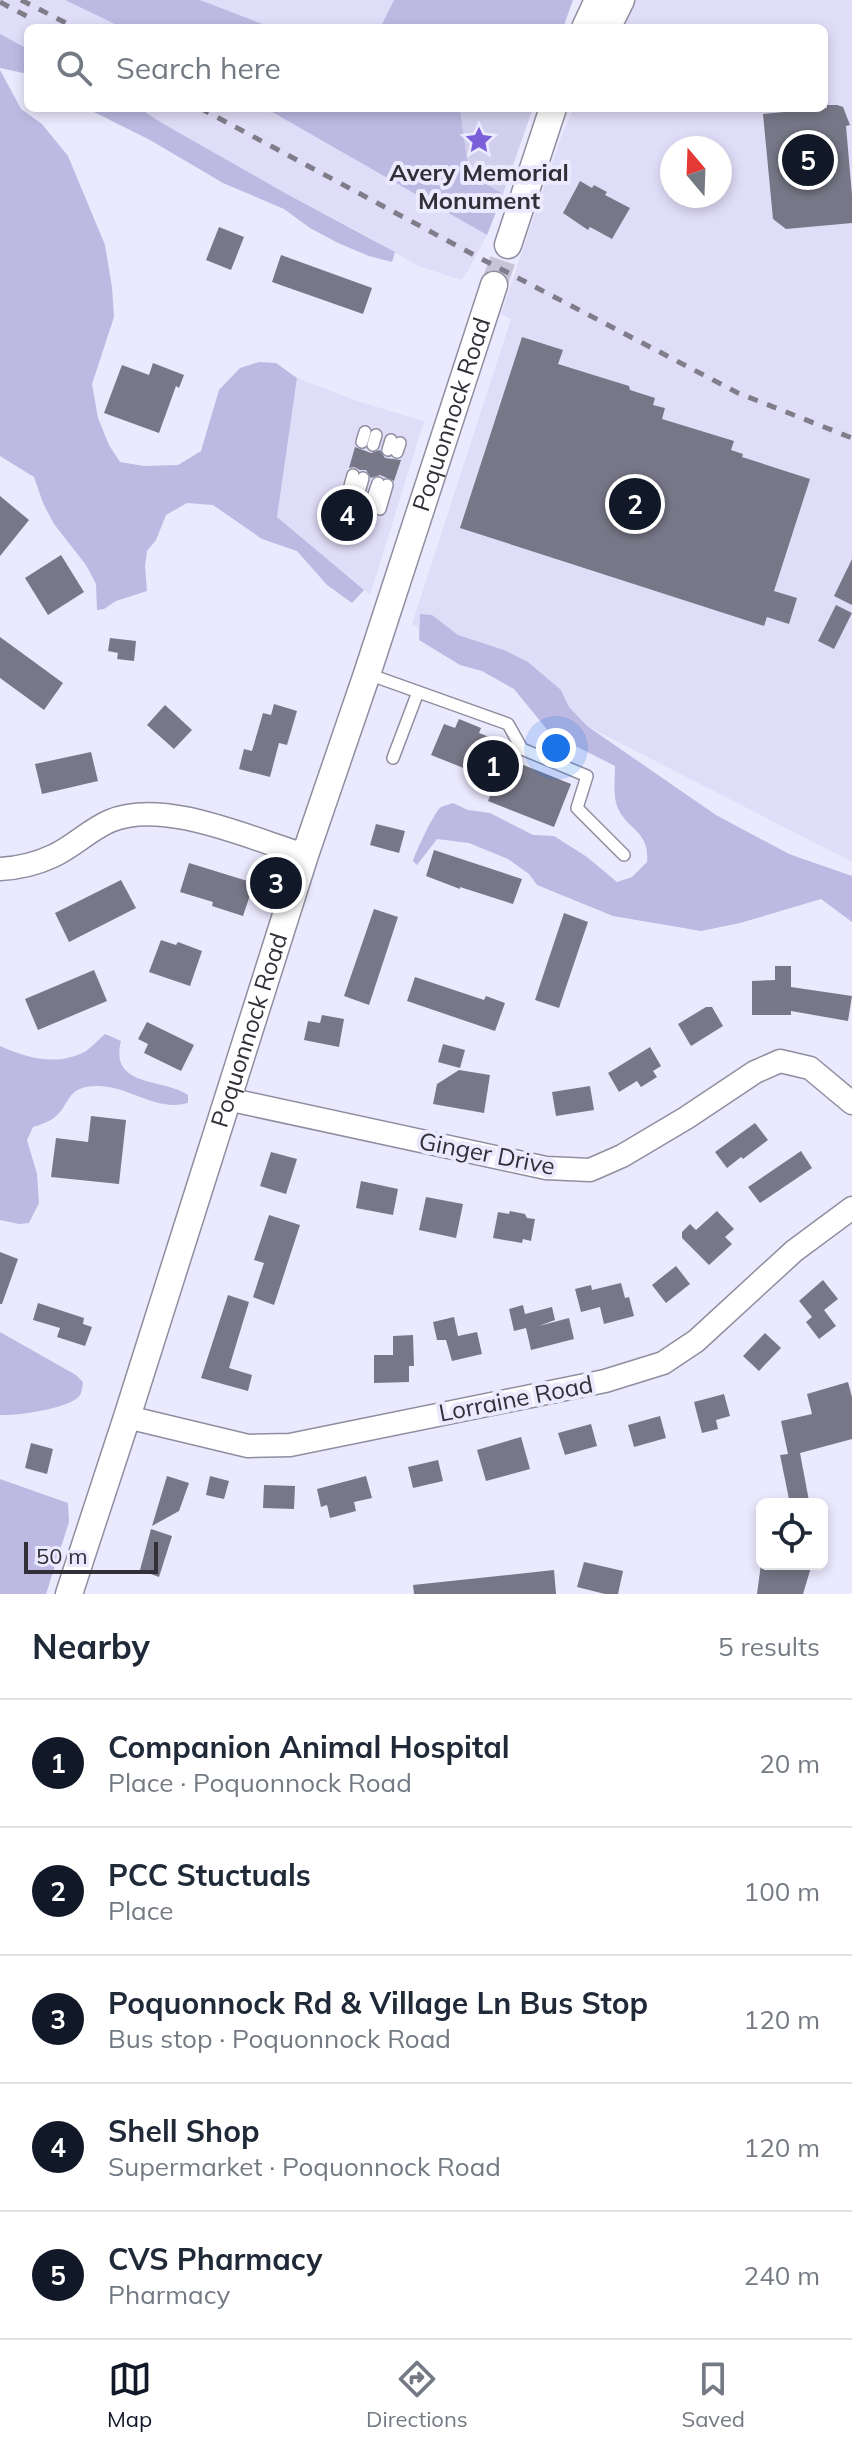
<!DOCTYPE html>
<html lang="en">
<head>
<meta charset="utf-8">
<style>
  :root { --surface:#fff; --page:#f6f6f7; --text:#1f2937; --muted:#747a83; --line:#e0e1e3; --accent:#111827 }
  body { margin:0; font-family:Mulish,sans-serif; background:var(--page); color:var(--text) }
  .controls { position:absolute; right:24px; bottom:24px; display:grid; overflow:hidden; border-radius:12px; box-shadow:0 4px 12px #0003 }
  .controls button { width:72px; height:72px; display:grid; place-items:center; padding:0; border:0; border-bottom:2px solid var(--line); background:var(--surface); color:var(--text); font:40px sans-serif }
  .compass { position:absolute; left:660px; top:136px; width:72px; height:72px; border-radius:50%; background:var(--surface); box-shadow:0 4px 12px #0003; rotate:341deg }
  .scale { position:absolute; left:24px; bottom:20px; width:134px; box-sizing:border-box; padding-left:8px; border:4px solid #313038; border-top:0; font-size:22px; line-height:28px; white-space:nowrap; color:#313038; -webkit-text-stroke:6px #ebe9fd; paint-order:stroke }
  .you { position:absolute; left:556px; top:748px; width:28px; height:28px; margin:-20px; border:6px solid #fff; border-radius:50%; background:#1a73e8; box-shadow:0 0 0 12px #1a73e833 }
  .badge { display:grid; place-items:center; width:52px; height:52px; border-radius:50%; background:var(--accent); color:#fff; font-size:26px; font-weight:700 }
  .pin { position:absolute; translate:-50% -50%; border:4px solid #fff; box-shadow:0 2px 8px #0006 }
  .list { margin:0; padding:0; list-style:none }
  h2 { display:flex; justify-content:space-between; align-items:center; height:104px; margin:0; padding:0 32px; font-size:34px }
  h2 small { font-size:26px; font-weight:400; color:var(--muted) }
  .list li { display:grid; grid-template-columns:52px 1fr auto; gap:24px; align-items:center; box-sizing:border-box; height:128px; padding:0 32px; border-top:2px solid var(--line) }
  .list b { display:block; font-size:30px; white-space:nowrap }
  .list p { margin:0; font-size:26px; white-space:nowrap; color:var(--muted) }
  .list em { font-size:26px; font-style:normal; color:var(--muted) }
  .icon { flex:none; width:44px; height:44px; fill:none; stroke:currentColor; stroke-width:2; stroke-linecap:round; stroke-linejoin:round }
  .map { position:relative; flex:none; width:852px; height:1594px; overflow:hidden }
  .search { position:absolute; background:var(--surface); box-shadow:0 4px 12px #0003; left:24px; right:24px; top:24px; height:88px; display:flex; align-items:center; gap:20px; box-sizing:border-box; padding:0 28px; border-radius:12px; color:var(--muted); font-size:30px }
  .sheet { height:744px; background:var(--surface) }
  nav { display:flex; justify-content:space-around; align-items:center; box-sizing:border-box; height:112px; border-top:2px solid var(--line); background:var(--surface); font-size:22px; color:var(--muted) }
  nav a { display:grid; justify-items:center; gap:4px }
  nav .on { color:var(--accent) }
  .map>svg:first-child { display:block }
  .built { fill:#e0ddf8; fill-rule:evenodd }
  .green { fill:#d2cfed }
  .forest { fill:#bdb9e2 }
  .building { fill:#787788 }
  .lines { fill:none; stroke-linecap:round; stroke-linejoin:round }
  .tertiary-tunnel { stroke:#c6c4d6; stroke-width:26; stroke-dasharray:26 13; stroke-linecap:butt }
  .service-casing { stroke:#8f8ea0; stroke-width:14 }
  .minor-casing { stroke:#8f8ea0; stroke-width:25 }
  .tertiary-casing { stroke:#8f8ea0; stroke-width:29 }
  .service { stroke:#fff; stroke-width:11 }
  .minor { stroke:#fff; stroke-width:22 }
  .tertiary { stroke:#fff; stroke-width:26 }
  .rail { stroke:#7f7d8a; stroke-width:5; stroke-dasharray:10 10; stroke-linecap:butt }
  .labels { text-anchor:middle; stroke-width:8; stroke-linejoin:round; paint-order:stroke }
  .poi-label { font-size:24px; font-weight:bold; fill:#313038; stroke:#ebe9fd }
  .street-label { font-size:24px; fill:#313038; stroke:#ebe9fd }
</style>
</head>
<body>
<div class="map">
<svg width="852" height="1594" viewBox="0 0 852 1594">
  <rect width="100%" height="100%" fill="#ebe9fd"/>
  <g class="built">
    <polygon points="0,0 65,0 123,28 28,28 28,49 0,34"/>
    <polygon points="200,0 394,0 380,28 273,28"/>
    <path d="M632 0H852V862L587 726 412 624 511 319 501 314 561 137 574 108H824V28H616ZM672 148H720V196H672Z"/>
    <polygon points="139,108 264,108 487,235 468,271 461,280 416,265 373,239 285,193 162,123"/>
    <polygon points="297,378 360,402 424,421 370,595 277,517"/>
  </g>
  <polygon class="green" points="460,108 533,108 503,194 469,174"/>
  <g class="forest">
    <polygon points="65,0 200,0 273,28 123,28"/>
    <polygon points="394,0 573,0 563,28 380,28"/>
    <polygon points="0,34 28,49 28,74 0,68"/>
    <polygon points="0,70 21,109 42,124 68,156 105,245 112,287 114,317 92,384 98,418 109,445 120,462 144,466 178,465 201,451 219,390 240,368 259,362 276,363 297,378 277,517 364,590 352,603 327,585 297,551 262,539 213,505 187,503 166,515 156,540 147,551 145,566 147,591 116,601 104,609 97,610 96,584 86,565 54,524 43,503 34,477 0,456"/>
    <polygon points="86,108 139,108 162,123 285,193 395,252 392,262 369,256 338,243 310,228 284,209 223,183 150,140"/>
    <polygon points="265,108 460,108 469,174 503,194 487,235"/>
    <path d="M420 614 432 615 458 635 504 650 528 662 561 690 569 707 587 726 716 815 789 854 852 876V922L821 899 740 923 701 931 613 916 537 885 529 874 508 859 469 843 437 839 417 865 413 861C414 855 435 811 440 808 444 805 448 805 453 803L468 810 490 813 533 835 554 836 587 857 617 882 632 877 647 862C650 830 626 830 617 806 613 794 615 779 615 766L550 733 514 689 482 671 460 665 419 640Z"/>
    <path d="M105 1034 121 1041C109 1088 164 1078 188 1095V1103C152 1113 125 1080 86 1087 70 1090 69 1101 60 1112 54 1120 43 1124 33 1127L27 1140 37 1174 39 1203 29 1223 19 1224 0 1220V1046C27 1058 57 1067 86 1051 92 1047 99 1039 105 1034Z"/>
    <path d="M0 1332 76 1375 83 1382C82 1389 82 1395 76 1399 62 1409 17 1416 0 1415Z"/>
    <polygon points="0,1479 68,1503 69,1522 46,1594 0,1594"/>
  </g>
  <g class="building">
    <polygon points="827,105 837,105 843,107 850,125 846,126 852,195 852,223 786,229 773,219 763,114 827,108"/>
    <polygon points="580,181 592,188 594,185 607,192 605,195 630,208 612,239 590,227 588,230 563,213"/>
    <polygon points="219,227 244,237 231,270 206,260"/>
    <polygon points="281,255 372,288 363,314 272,282"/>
    <polygon points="522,337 563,350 558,364 629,386 630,390 655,398 653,405 665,408 662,419 734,441 731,450 743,454 742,457 810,479 774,591 797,598 789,624 767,617 764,626 460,528"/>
    <polygon points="153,363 184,375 179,388 176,386 159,433 104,413 122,365 149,375"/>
    <polygon points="355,447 371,453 380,450 385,458 401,460 394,481 380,475 371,478 366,470 360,470 354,467 349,468"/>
    <polygon points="337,489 374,521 356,541 320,508"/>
    <polygon points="0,496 29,520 0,556"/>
    <polygon points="61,555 84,592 48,615 25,578"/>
    <polygon points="852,559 852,605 834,596"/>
    <polygon points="836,605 852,613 834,649 818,641"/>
    <polygon points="0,637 63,683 44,710 0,678"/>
    <polygon points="110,638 136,641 134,661 117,659 118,653 108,651"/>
    <polygon points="274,704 297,711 287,745 279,743 270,777 239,769 244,749 252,751 263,713 271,715"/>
    <polygon points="165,705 192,730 174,749 147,725"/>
    <polygon points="459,719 481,728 479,733 502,742 498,752 507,755 506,758 571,784 554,827 488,801 496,781 431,755 444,724 455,728"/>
    <polygon points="91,752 98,781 42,794 35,764"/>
    <polygon points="376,824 405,831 399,853 370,845"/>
    <polygon points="434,850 522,879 513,904 460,887 460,889 426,876"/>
    <polygon points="189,863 254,883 243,916 212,906 213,902 180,892"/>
    <polygon points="121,880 136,908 69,942 55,913"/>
    <polygon points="374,909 398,917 369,1005 344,996"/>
    <polygon points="564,913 588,922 559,1008 535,1000"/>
    <polygon points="161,940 176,945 178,942 202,951 190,986 149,972"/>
    <polygon points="775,966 791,966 791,987 852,996 848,1021 791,1011 791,1015 752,1015 752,981 775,980"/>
    <polygon points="94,970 107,1001 38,1030 25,999"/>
    <polygon points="415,977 484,1000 486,996 505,1003 495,1031 407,1001"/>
    <polygon points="706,1007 712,1007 723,1026 691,1046 678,1024"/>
    <polygon points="322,1015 344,1019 339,1047 304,1040 308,1021 320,1023"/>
    <polygon points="147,1022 194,1045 181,1071 144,1053 148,1044 138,1039"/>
    <polygon points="443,1044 465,1050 460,1068 438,1062"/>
    <polygon points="650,1047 661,1066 653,1071 657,1077 641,1087 637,1081 619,1092 608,1073"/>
    <polygon points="459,1070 490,1075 484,1113 433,1104 437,1084"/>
    <polygon points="590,1086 594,1110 556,1116 552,1092"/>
    <polygon points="91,1116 126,1120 119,1184 51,1177 56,1138 88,1142"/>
    <polygon points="755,1123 768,1140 743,1159 741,1157 727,1168 715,1152"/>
    <polygon points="801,1151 812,1168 760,1203 748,1187"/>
    <polygon points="271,1152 297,1159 286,1194 260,1186"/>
    <polygon points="361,1181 398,1189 393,1215 356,1208"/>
    <polygon points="426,1197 463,1204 456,1238 419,1230"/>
    <polygon points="510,1211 525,1214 527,1218 535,1219 531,1241 523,1239 522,1243 493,1238 498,1212 509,1214"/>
    <polygon points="717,1211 734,1229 725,1237 732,1244 709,1265 682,1238 682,1232 690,1224 696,1230"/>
    <polygon points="269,1215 300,1225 274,1305 253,1297 264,1263 254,1260"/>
    <polygon points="0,1252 18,1259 2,1304 0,1304"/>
    <polygon points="676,1266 690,1284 666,1303 652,1285"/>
    <polygon points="823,1280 838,1299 824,1310 836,1326 819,1339 806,1322 812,1317 799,1301"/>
    <polygon points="621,1283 625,1298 629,1297 634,1316 604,1324 600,1307 581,1312 575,1289 591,1285 592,1290"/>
    <polygon points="228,1295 249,1302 229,1368 252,1375 248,1391 201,1378"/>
    <polygon points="38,1303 84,1318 83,1324 92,1327 85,1346 57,1337 60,1328 33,1320"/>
    <polygon points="523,1305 525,1314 552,1307 555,1320 539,1326 569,1318 574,1339 531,1350 526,1328 514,1331 509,1309"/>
    <polygon points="454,1317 458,1336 477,1332 482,1354 452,1361 446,1340 437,1340 433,1322"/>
    <polygon points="765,1333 781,1348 759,1371 743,1356"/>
    <polygon points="413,1335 414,1366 409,1366 409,1382 374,1383 374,1355 393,1355 393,1336"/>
    <polygon points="848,1382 852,1397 852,1439 800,1453 809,1501 790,1504 780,1455 788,1454 781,1421 812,1414 807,1394"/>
    <polygon points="724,1394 730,1416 716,1420 718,1429 702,1433 694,1402"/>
    <polygon points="660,1416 666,1438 634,1447 628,1425"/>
    <polygon points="591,1424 597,1446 565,1455 558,1433"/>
    <polygon points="521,1437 530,1469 486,1481 477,1450"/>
    <polygon points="31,1443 53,1449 47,1474 25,1468"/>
    <polygon points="438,1460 443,1481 413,1488 408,1467"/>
    <polygon points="167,1476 189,1483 179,1511 152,1526"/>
    <polygon points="210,1476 229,1481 224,1499 206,1495"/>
    <polygon points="366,1476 372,1498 354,1502 356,1511 330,1518 327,1505 321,1507 317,1489"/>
    <polygon points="264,1485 295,1486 294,1509 263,1508"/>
    <polygon points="151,1529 172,1536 159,1577 140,1570"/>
    <polygon points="584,1562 623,1571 618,1594 605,1594 577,1587"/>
    <polygon points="761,1564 812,1564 803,1594 757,1594"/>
    <polygon points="554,1570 556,1594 414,1594 413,1585"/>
  </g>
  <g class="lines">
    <polyline class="tertiary-tunnel" points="494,285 508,245"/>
    <defs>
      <g id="service">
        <polyline points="362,442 365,432"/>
        <polyline points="373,445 376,435"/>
        <polyline points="388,450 391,440"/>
        <polyline points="397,452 400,443"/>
        <polyline points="350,486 353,475"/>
        <polyline points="359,492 363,478"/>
        <polyline points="371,503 378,483"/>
        <polyline points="380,509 387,485"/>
        <polyline points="368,674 508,724 522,749 587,776 577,808 624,855"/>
        <polyline points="393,758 418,692"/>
      </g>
      <g id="minor">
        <path d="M0 869C19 868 36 864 53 856 73 847 89 830 110 821 164 798 251 839 305 855"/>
        <polyline points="227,1099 546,1168 590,1170 622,1156 686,1118 755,1072 780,1061 810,1068 852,1103"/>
        <polyline points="127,1417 248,1446 290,1445 605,1381 663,1363 696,1341 794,1251 852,1208"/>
      </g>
      <g id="tertiary">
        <polyline points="585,28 598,0"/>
        <polyline points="607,28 621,0"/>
        <polyline points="508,245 553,108"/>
        <path id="s1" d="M69 1594 127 1417 305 855 367 674 494 285"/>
      </g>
    </defs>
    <use href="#service" class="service-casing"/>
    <use href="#minor" class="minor-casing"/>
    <use href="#tertiary" class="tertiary-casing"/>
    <use href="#service" class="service"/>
    <use href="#minor" class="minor"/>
    <use href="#tertiary" class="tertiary"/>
    <g class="rail">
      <polyline points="21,0 76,28"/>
      <polyline points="0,2 32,19"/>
      <polyline points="200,108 476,256 738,393 852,438"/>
    </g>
  </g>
  <defs>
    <symbol id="sight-bare" viewBox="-9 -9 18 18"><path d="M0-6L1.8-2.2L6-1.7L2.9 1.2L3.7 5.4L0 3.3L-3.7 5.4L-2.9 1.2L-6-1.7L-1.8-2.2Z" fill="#7a5fd9" stroke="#ebe9fd" stroke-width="2.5" paint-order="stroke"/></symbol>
  </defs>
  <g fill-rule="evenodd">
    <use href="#sight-bare" x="459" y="120" width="40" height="40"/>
  </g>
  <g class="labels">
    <g class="poi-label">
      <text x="479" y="181">Avery Memorial<tspan x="479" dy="28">Monument</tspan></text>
    </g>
    <g class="street-label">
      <text dy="8" stroke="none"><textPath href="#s1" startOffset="1240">Poquonnock Road</textPath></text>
      <text dy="8" stroke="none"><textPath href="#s1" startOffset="592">Poquonnock Road</textPath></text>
      <text transform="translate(487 1154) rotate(11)" y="8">Ginger Drive</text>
      <text transform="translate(516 1399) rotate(-11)" y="8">Lorraine Road</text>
    </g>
  </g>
</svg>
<div class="controls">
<button><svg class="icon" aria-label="locate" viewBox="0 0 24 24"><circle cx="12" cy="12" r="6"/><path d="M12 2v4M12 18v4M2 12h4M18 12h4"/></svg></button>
</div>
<svg class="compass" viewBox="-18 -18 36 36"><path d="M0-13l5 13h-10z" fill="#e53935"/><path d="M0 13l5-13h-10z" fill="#747a83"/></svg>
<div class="scale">50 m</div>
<div class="you"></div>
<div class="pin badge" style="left:493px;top:766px">1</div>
<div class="pin badge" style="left:635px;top:504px">2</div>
<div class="pin badge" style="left:276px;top:883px">3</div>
<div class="pin badge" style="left:347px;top:515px">4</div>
<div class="pin badge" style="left:808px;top:160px">5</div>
<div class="search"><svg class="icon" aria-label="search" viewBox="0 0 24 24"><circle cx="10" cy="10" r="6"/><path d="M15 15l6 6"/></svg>Search here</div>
</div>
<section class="sheet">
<h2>Nearby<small>5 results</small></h2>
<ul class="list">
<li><span class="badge">1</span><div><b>Companion Animal Hospital</b><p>Place · Poquonnock Road</p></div><em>20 m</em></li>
<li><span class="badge">2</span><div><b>PCC Stuctuals</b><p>Place</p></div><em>100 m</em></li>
<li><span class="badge">3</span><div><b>Poquonnock Rd &amp; Village Ln Bus Stop</b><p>Bus stop · Poquonnock Road</p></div><em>120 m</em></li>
<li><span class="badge">4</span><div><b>Shell Shop</b><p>Supermarket · Poquonnock Road</p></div><em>120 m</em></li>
<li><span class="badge">5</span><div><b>CVS Pharmacy</b><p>Pharmacy</p></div><em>240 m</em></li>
</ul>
</section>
<nav>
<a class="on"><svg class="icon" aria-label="map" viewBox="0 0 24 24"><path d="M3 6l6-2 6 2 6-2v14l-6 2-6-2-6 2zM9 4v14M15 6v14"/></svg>Map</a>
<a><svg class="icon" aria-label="directions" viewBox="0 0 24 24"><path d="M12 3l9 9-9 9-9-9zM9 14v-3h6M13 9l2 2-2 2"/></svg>Directions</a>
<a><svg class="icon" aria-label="saved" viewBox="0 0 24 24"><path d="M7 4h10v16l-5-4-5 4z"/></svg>Saved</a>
</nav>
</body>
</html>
